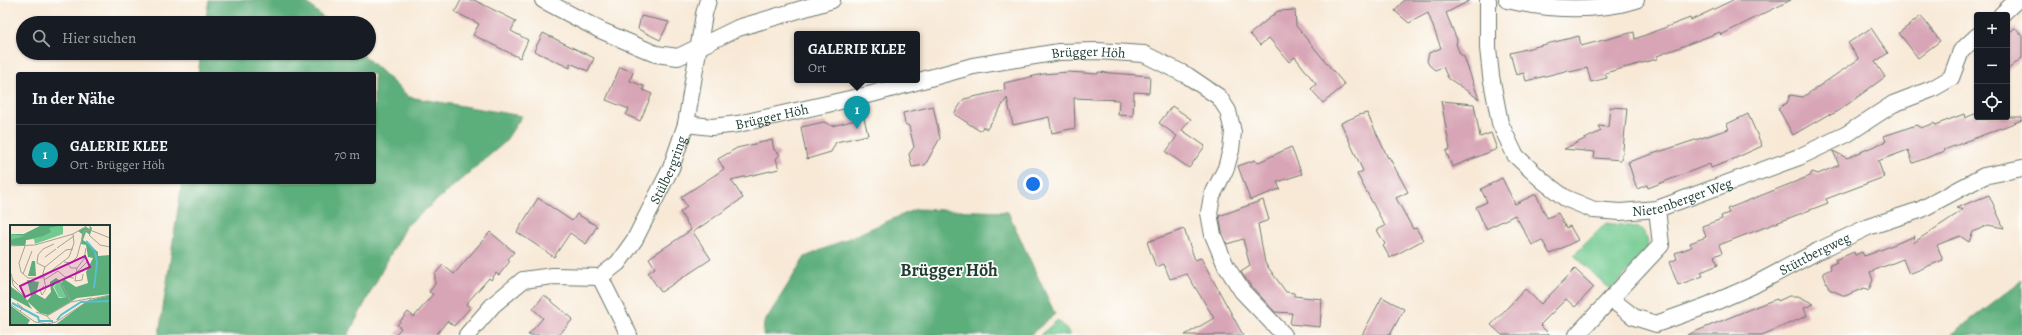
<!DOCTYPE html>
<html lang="de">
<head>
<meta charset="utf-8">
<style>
  :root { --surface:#171b24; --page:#242831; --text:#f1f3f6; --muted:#9ea1a6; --line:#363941; --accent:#0b8043 }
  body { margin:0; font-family:Alegreya,serif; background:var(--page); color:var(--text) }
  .controls { position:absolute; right:12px; top:12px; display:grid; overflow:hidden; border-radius:4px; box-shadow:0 1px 3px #0004 }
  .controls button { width:36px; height:36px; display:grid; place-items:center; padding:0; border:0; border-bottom:1px solid var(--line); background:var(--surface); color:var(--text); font:20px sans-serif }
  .you { position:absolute; left:1033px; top:184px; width:14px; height:14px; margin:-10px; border:3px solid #fff; border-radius:50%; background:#1a73e8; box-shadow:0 0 0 6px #1a73e833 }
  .badge { display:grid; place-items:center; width:26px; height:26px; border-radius:50%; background:var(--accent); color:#fff; font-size:13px; font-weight:700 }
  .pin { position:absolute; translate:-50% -33px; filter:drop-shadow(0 1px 2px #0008) }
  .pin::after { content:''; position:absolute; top:21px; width:14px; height:12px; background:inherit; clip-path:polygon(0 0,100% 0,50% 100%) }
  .popup { position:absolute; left:794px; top:31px; width:126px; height:52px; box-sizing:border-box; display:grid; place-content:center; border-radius:4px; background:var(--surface); filter:drop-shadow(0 1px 3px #0005); font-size:13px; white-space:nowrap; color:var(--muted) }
  .popup b { font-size:15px; color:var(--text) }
  .popup::after { content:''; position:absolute; left:50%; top:100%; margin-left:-8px; border:8px solid transparent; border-top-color:var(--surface) }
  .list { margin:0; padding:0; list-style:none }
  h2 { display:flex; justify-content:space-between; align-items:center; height:52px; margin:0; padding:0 16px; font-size:17px }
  h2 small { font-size:13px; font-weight:400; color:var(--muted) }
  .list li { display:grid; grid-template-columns:26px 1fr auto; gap:12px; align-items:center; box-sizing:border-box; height:60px; padding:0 16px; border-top:1px solid var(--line) }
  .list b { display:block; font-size:15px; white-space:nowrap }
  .list p { margin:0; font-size:13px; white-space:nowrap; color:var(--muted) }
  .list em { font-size:13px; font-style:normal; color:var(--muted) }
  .icon { flex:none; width:22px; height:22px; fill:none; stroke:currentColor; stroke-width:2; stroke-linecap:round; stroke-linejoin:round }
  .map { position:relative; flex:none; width:2022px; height:335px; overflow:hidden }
  .search { position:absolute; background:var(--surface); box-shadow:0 1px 3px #0004; left:16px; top:16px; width:360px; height:44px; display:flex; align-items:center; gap:10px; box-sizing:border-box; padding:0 14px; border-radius:22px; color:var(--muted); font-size:15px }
  .panel { position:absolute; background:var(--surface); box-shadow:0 1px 3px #0004; left:16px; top:72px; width:360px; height:112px; border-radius:4px }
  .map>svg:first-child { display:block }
  .green { fill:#71ca90; stroke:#488462 }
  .forest { fill:#5cae7a; stroke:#3e7657 }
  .building { fill:#d8a5b6 }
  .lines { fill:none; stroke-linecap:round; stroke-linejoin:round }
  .minor-casing { stroke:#6b796d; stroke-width:18 }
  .minor { stroke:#fff; stroke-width:16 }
  .labels { text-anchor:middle; stroke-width:3.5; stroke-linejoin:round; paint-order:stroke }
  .street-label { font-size:14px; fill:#1f3d34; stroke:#fdfcf7 }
  .district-label { font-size:18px; font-weight:bold; fill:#1f3d34; stroke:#fdfcf7 }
  .inset-river { fill:none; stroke:#56c0d1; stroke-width:2 }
  .inset-road { fill:none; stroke:#a1a496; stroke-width:1 }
  .view { fill:#b5179e; fill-opacity:0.15; stroke:#b5179e; stroke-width:2 }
  .inset-edge { fill:none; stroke:#1f3d34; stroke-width:2 }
</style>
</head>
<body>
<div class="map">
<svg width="2022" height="335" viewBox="0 0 2022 335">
  <rect width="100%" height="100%" fill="#fdfcf7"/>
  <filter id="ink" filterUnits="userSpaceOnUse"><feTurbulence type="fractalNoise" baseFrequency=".025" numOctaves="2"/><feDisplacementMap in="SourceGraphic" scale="8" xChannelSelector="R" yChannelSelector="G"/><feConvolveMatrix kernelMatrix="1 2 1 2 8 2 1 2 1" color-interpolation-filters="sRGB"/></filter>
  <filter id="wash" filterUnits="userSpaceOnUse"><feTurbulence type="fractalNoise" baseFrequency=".012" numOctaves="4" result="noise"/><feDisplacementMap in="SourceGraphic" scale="16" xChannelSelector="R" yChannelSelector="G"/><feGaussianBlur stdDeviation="0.9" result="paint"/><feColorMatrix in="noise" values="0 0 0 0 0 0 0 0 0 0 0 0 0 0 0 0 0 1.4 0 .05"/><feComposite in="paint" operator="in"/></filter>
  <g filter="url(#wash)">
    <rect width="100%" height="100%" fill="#f8e9d7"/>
    <g class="green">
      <polygon points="1606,223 1637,227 1645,232 1648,241 1647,250 1611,290 1574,255"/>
      <polygon points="1058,320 1071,335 1040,335"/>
    </g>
    <g class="forest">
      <polygon points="209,0 304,0 329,23 205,23"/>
      <polygon points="201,53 361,53 409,97 522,116 504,143 405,227 348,335 159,335 182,182 374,182 374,74 198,74"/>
      <polygon points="916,209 1008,212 1055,314 1030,335 763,335 764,323 805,257"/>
      <polygon points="2022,280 2022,335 1951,335"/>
    </g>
    <g id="blocks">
      <g class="building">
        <polygon points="461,0 474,0 516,21 511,31 528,40 520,58 473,35 479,24 455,12"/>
        <polygon points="1404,0 1471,0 1446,13 1457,40 1456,44 1460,54 1464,57 1479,99 1448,78 1443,67 1435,70 1429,65 1427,61 1429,53 1441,48 1428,13 1409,23 1395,11"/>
        <polygon points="1733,0 1791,0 1721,35 1720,32 1657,56 1657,59 1605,73 1607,78 1591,82 1587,68 1570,72 1569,70 1526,81 1524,73 1516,75 1510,53 1579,36 1581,46 1634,32 1635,39 1690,18 1691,20"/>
        <polygon points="1295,10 1296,26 1345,85 1323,103 1311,89 1316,84 1295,57 1289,62 1269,38 1260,45 1250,34 1278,11"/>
        <polygon points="641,16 669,22 660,40 638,29"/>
        <polygon points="1921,16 1940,41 1918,58 1899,33"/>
        <polygon points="1871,28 1888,53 1875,62 1885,77 1837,112 1830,115 1829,114 1793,135 1778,108 1787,103 1790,95 1803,97 1859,59 1848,43"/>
        <polygon points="2015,28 2022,36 2022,58 2007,70 2007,34"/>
        <polygon points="543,33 594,58 588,71 570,63 570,68 534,51"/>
        <polygon points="620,67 633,72 630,81 644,86 643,90 652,94 640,121 626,115 629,109 606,100"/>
        <polygon points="1068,72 1098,74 1098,72 1150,76 1149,93 1134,92 1133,116 1118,115 1119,100 1074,98 1075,128 1052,133 1049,117 1013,125 1007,98 987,129 983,127 980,131 954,114 964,99 1005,90 1004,83 1043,74"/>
        <polygon points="1441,101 1474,104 1480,137 1491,133 1497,149 1452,167 1446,151 1450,149"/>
        <polygon points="933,106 940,138 925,165 912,167 909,154 914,147 909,126 905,124 903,113"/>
        <polygon points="1172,106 1191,119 1182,130 1205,146 1189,168 1166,152 1177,136 1159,123"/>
        <polygon points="1610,107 1627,108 1622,160 1594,158 1595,152 1564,149 1601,131 1598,126 1608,127"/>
        <polygon points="1367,113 1388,158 1389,157 1408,192 1396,198 1413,229 1416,228 1423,240 1390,258 1383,246 1385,244 1377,230 1385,226 1357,174 1363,171 1341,123 1359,115"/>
        <polygon points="1977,113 1977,117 2022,117 2022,120 1944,150 1945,151 1913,163 1908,150 1878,161 1884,177 1826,199 1828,203 1719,245 1722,253 1714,256 1718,265 1701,272 1703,276 1678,285 1669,262 1677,259 1675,253 1692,247 1690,243 1706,237 1702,226 1722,219 1721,216 1729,213 1727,209 1810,176 1812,172 1818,174 1839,165 1833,151 1847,158 1886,141 1884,136 1902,130 1916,125 1921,128 1934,123 1935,125 1964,114 1965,118"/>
        <polygon points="1748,114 1762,146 1727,162 1711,168 1710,164 1648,188 1647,185 1637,189 1628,162 1729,129 1727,124"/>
        <polygon points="864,118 868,135 836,142 831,152 807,159 801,127 824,122 832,126"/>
        <polygon points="772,140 774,150 780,154 776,159 779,169 731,180 743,198 693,232 711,259 661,292 648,273 655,268 649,258 691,230 680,212 687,207 681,197 724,169 718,159 737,148"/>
        <polygon points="1291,147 1302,174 1277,182 1280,189 1250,200 1238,166 1255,160 1257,163"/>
        <polygon points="1502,178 1515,204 1536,194 1547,218 1558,213 1566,228 1570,226 1578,240 1550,254 1542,240 1532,245 1515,215 1486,229 1476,207 1487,202 1481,189"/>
        <polygon points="1989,195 2004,228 1988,225 1973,232 1969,242 1960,236 1937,245 1943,260 1909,274 1903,259 1870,272 1873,280 1869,290 1864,288 1845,296 1829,289 1823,273 1831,269 1830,265 1837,262 1835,260 1854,252 1855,255 1862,252 1864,256 1873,253 1915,236 1913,243 1963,210 1956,208"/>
        <polygon points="538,198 572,221 577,214 597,226 586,244 570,233 554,257 517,232"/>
        <polygon points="1263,200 1269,220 1258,224 1265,263 1286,292 1294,293 1294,296 1322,299 1320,327 1290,324 1292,313 1275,312 1250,285 1241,272 1250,266 1243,239 1227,244 1222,232 1219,216"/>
        <polygon points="1184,229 1195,260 1201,258 1243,335 1185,335 1214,318 1187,274 1170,279 1164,264 1156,267 1147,242"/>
        <polygon points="490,232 514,252 508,259 510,261 499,275 496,273 491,280 489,278 466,304 470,308 454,326 447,321 436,335 395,335 401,328 397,325 408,312 414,317 433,294 429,292 435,284 435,274 443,265 454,274"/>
        <polygon points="1575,269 1594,287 1575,307 1566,299 1540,325 1550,335 1502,335 1491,325 1525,289 1541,304"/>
        <polygon points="544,295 573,319 559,335 528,335 543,318 533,309"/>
        <polygon points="1789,296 1798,296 1814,304 1804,308 1807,316 1762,335 1687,335 1765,303 1777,299 1778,301"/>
        <polygon points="1382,297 1404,309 1390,335 1362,335"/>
      </g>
    </g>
  </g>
  <g filter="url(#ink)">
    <use href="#blocks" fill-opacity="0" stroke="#6b796d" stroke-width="1"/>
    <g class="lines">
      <defs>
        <g id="minor">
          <polyline points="543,0 600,30 656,54 678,57 738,28 832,0"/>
          <path id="s1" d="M1488 0V48L1491 76 1500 123 1515 155 1543 181 1565 198 1594 210 1620 212 1657 209 1799 157 1847 134 1893 104 1932 89 1951 78 1961 51 1977 36"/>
          <path d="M1507 0C1550 10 1594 12 1636 0"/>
          <polyline points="2001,15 2017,0"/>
          <path id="s2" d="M686 124 712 127 738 124 872 94 973 66 1059 52 1097 51 1144 54 1188 76 1219 97 1228 111 1233 132 1231 150 1226 168 1212 196 1209 213 1213 235 1226 266 1242 291 1284 335"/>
          <polyline points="600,277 629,335"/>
          <path id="s3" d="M1611 299 1634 317 1656 324 1706 306 1752 286 1818 251 1868 227 1920 210 1984 176 2022 168"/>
          <path id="s4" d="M467 335 493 305 523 280 553 276 600 277 618 263 635 239 671 168 686 124 704 14 708 0"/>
          <polyline points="1577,335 1661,245 1657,209"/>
        </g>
      </defs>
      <use href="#minor" class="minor-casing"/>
      <use href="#minor" class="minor"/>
    </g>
  </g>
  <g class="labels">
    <g class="street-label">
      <text dy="5" stroke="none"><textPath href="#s2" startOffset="411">Brügger Höh</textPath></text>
      <text dy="5" stroke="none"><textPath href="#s2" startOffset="87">Brügger Höh</textPath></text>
      <text dy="5" stroke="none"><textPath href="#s4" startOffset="285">Stülbergring</textPath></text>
      <text dy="5" stroke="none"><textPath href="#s1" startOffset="347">Nietenberger Weg</textPath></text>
      <text dy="5" stroke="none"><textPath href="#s3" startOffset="226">Stüttbergweg</textPath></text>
    </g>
    <g class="district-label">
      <text x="949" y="276">Brügger Höh</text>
    </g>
  </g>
  <g transform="translate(10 225)">
    <rect width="100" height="100" fill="#f8e9d7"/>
    <path d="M32 0H53V9L25 19 24 14 16 15 15 21 0 20V9H14ZM49 55 52 57 50 60 56 72H49L44 62Z" fill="#71ca90"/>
    <path d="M32 0H53L39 3 41 7 33 11 16 15 15 21 0 20V15L15 11 0 9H14ZM79 0 82 3 80 10 76 7 73 15 88 27V31L100 30V69L67 73 38 90 30 88 17 76 21 71 17 55 29 57 26 69 35 74 41 67 40 57 46 53 49 55 43 62 49 73 56 72 50 60 54 54 66 62 78 58 76 47 83 33 78 32 76 20 71 19 72 9 68 6 76 2 80 4ZM22 36H25L26 51H18ZM0 61 15 72 22 84 0 72ZM100 70V100H45L77 76ZM0 80 20 95 17 100H0Z" fill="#5cae7a"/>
    <path class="inset-river" d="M76 16 85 26M84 63 87 37 85 27M2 78 28 92 29 96H43M47 95 51 90 71 77 100 76"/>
    <path class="inset-road" d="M79 10 90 20 100 22M0 21 25 20 63 9 78 0M15 21 9 38 11 47 18 53H32L59 32 64 18 63 9M47 23 64 11M35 32 46 24M54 37 61 38 67 32 74 6 80 5 100 13M58 39 61 43H67L74 34 76 23M35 42 27 38 28 30 33 24 44 19M67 43 65 56 72 55 73 49M0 46 3 55 8 60M67 47 78 36M13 49 22 26M2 53 3 60 15 72M34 55 48 46 55 52 64 53M52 60 61 77M34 61 30 65 32 70 36 64 33 48 35 42 56 25 63 24M7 78 13 83 10 86M0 79 25 97 37 99 46 97 81 74 100 70M26 87 37 91 43 98M37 91 61 77 82 73"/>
    <path class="view" d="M75 31 80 42 15 72 10 61Z"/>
    <rect width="100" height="100" class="inset-edge"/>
  </g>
</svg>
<div class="controls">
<button>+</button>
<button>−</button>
<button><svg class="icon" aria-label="locate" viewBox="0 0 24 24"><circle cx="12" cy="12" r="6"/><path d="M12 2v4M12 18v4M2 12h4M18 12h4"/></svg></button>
</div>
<div class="you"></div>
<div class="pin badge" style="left:857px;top:129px;background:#0f9aa8">1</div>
<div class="popup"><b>GALERIE KLEE</b>Ort</div>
<div class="search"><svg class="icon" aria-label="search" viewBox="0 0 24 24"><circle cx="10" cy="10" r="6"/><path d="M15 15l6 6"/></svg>Hier suchen</div>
<section class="panel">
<h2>In der Nähe<small></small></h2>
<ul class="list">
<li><span class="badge" style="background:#0f9aa8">1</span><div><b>GALERIE KLEE</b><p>Ort · Brügger Höh</p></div><em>70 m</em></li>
</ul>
</section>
</div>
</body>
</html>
